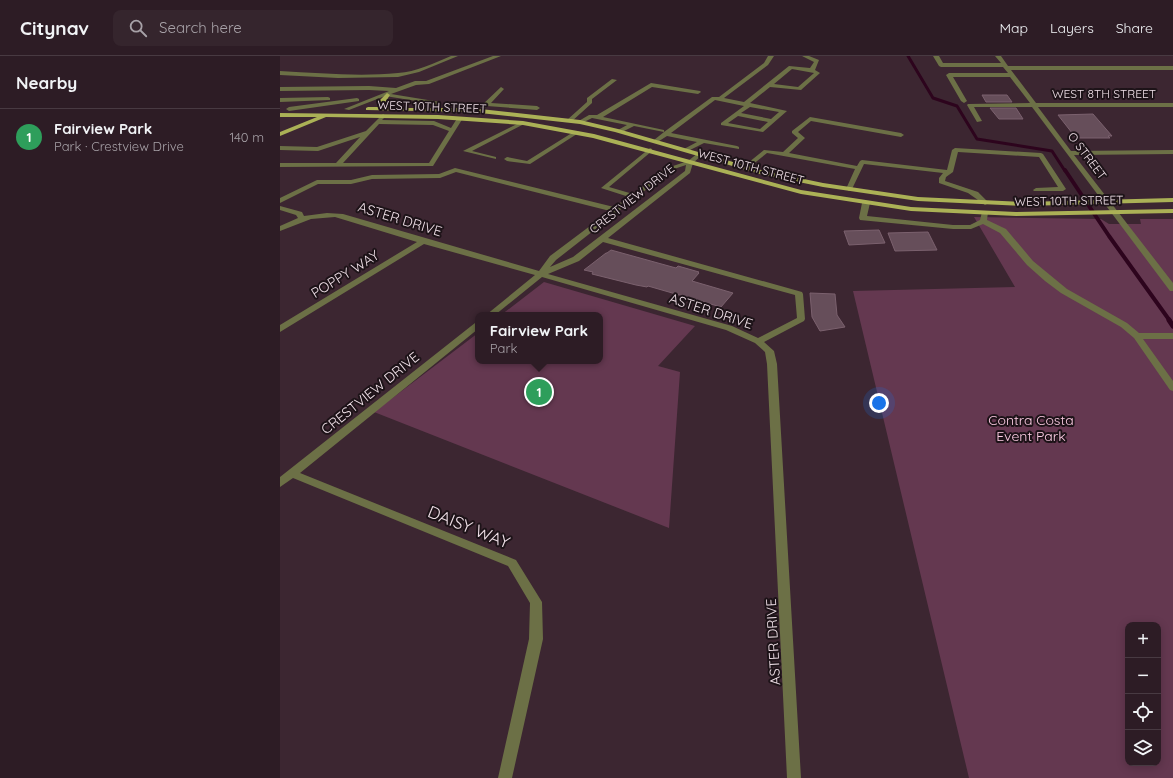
<!DOCTYPE html>
<html lang="en">
<head>
<meta charset="utf-8">
<style>
  :root { --surface:#2d1c25; --page:#35252d; --text:#f1f3f6; --muted:#a7a1a7; --line:#483a42; --accent:#8c9099 }
  body { margin:0; font-family:Quicksand,sans-serif; background:var(--page); color:var(--text) }
  .controls { position:absolute; right:12px; bottom:12px; display:grid; overflow:hidden; border-radius:8px; box-shadow:0 2px 10px #0003 }
  .controls button { width:36px; height:36px; display:grid; place-items:center; padding:0; border:0; border-bottom:1px solid var(--line); background:var(--surface); color:var(--text); font:20px sans-serif }
  .you { position:absolute; left:599px; top:347px; width:14px; height:14px; margin:-10px; border:3px solid #fff; border-radius:50%; background:#1a73e8; box-shadow:0 0 0 6px #1a73e833 }
  .badge { display:grid; place-items:center; width:26px; height:26px; border-radius:50%; background:var(--accent); color:#fff; font-size:13px; font-weight:700 }
  .pin { position:absolute; translate:-50% -50%; border:2px solid #fff; box-shadow:0 1px 4px #0006 }
  .popup { position:absolute; left:195px; top:256px; width:128px; height:52px; box-sizing:border-box; display:grid; place-content:center; border-radius:8px; background:var(--surface); filter:drop-shadow(0 1px 3px #0005); font-size:13px; white-space:nowrap; color:var(--muted) }
  .popup b { font-size:15px; color:var(--text) }
  .popup::after { content:''; position:absolute; left:50%; top:100%; margin-left:-8px; border:8px solid transparent; border-top-color:var(--surface) }
  .list { margin:0; padding:0; list-style:none }
  h2 { display:flex; justify-content:space-between; align-items:center; height:52px; margin:0; padding:0 16px; font-size:17px }
  h2 small { font-size:13px; font-weight:400; color:var(--muted) }
  .list li { display:grid; grid-template-columns:26px 1fr auto; gap:12px; align-items:center; box-sizing:border-box; height:56px; padding:0 16px; border-top:1px solid var(--line) }
  .list b { display:block; font-size:15px; white-space:nowrap }
  .list p { margin:0; font-size:13px; white-space:nowrap; color:var(--muted) }
  .list em { font-size:13px; font-style:normal; color:var(--muted) }
  .icon { flex:none; width:22px; height:22px; fill:none; stroke:currentColor; stroke-width:2; stroke-linecap:round; stroke-linejoin:round }
  .map { position:relative; flex:none; width:893px; height:722px; overflow:hidden }
  header { display:flex; align-items:center; gap:24px; box-sizing:border-box; height:56px; padding:0 20px; background:var(--surface); border-bottom:1px solid var(--line) }
  header strong { font-size:19px }
  nav { display:flex; gap:22px; margin-inline-start:auto; font-size:14px }
  .search { width:280px; height:36px; background:var(--page); display:flex; align-items:center; gap:10px; box-sizing:border-box; padding:0 14px; border-radius:8px; color:var(--muted); font-size:15px }
  main { display:flex }
  aside { flex:1; background:var(--surface) }
  .map>svg:first-child { display:block }
  .green { fill:#643850; fill-rule:evenodd }
  .lines { fill:none; stroke-linecap:round; stroke-linejoin:round }
  .stream-far2 { stroke:#2d041d; stroke-width:3 }
  .stream-far1 { stroke:#2d041d; stroke-width:4 }
  .stream { stroke:#2d041d; stroke-width:5 }
  .building { fill:#664e5a; stroke:#7b616e }
  .minor { fill:#6c7046; fill-rule:evenodd }
  .major { fill:#abb156; fill-rule:evenodd }
  .labels { text-anchor:middle; stroke-width:4; stroke-linejoin:round; paint-order:stroke }
  .far-street-label { font-size:12px; fill:#f0e0e8; stroke:#1d1318 }
  .street-label { font-size:14px; fill:#f0e0e8; stroke:#1d1318 }
  .park-label { font-size:14px; fill:#fecde5; stroke:#1d1318 }
  .near-street-label { font-size:17px; fill:#f0e0e8; stroke:#1d1318 }
</style>
</head>
<body>
<header>
<strong>Citynav</strong>
<div class="search"><svg class="icon" aria-label="search" viewBox="0 0 24 24"><circle cx="10" cy="10" r="6"/><path d="M15 15l6 6"/></svg>Search here</div>
<nav><a>Map</a><a>Layers</a><a>Share</a></nav>
</header>
<main>
<aside>
<h2>Nearby<small></small></h2>
<ul class="list">
<li><span class="badge" style="background:#2e9e5b">1</span><div><b>Fairview Park</b><p>Park · Crestview Drive</p></div><em>140 m</em></li>
</ul>
</aside>
<div class="map">
<svg width="893" height="722" viewBox="0 0 893 722">
  <rect width="100%" height="100%" fill="#3c2631"/>
  <g class="green">
    <path d="M694 161 821 163 829 168H861L860 163H893V722H689L573 235 735 231ZM848 569H878V707H848Z"/>
    <polygon points="264,226 415,270 378,310 400,316 389,472 94,356 198,277 198,305 320,305 320,259 221,259"/>
  </g>
  <g class="lines">
    <polyline class="stream-far2" points="628,0 653,42 677,50 697,83 772,95 785,115"/>
    <polyline class="stream-far1" points="785,114 829,180 890,265"/>
    <polyline class="stream" points="889,264 893,270"/>
  </g>
  <g class="building">
    <polygon points="702,39 727,39 732,46 706,46"/>
    <polygon points="710,52 736,52 743,63 719,63"/>
    <polygon points="813,58 832,80 828,80 830,82 796,82 778,59"/>
    <polygon points="599,174 605,187 569,189 564,175"/>
    <polygon points="648,176 657,194 615,195 608,177"/>
    <polygon points="331,194 396,212 398,210 419,216 418,217 419,217 412,225 453,237 441,251 368,230 367,231 356,229 312,218 313,216 304,214 326,197 327,197"/>
    <polygon points="530,237 555,238 557,259 565,271 540,275 532,261"/>
  </g>
  <g class="lines">
    <g class="minor">
      <path d="M171 0H178L139 16 118 21 58 22 0 19V15C39 17 79 21 118 17 136 16 154 7 171 0Z"/>
      <polygon points="213,0 221,0 149,28 136,29 111,38 160,46 159,53 156,55 153,53 155,48 105,40 69,54 64,53 109,35 89,34 0,35 0,31 89,30 116,32 135,25 146,25"/>
      <path d="M488 0H494L488 9 444 42 464 46 509 10 530 12 534 6 522 0H529L539 4 535 14 540 17 521 34 490 31 470 47 507 55 483 76 441 69V67L464 50 435 44 391 77 457 90 459 91V93L424 87 406 96 404 95V93L417 86 387 80 376 87 373 85 374 84 384 76 354 70 340 77 337 75 338 74 347 69 312 62 302 67 297 66 309 59H317L371 27 420 35 421 36 418 38 372 31 323 61 384 74V76L432 41H439L484 7ZM512 13 534 17 518 31 494 28ZM470 51 499 56 491 63 461 57ZM458 60 488 66 480 73 448 67Z"/>
      <polygon points="653,0 659,0 663,7 721,7 715,0 721,0 728,10 893,10 893,14 731,14 756,47 893,47 893,51 758,51 791,95 893,94 893,98 794,99 893,227 893,235 890,235 752,51 694,51 702,65 697,66 687,49 688,48 750,47 730,21 673,21 687,45 684,47 681,45 666,19 669,17 728,17 723,11 661,11 659,10"/>
      <polygon points="332,23 337,24 312,43 312,47 291,66 287,66 287,64 307,46 307,42"/>
      <polygon points="221,31 224,33 211,47 257,50 260,52 257,54 207,50 205,52 201,52 201,50"/>
      <polygon points="48,41 50,42 50,44 0,46 0,42"/>
      <polygon points="77,42 79,43 79,45 9,55 6,53 9,51"/>
      <path d="M103 58 106 60 102 64 154 65 171 72 178 61 183 62 153 110 0 111V107H56L80 81 38 95 0 94V90L37 91 86 75ZM99 68 153 69 169 75 149 107H63Z"/>
      <polygon points="530,61 621,77 624,79 621,81 531,65 518,76 525,82 509,97 577,110 580,105 582,104 667,114 672,94 675,92 761,97 763,98 786,133 783,135 754,135 753,134 756,132 778,131 759,101 678,96 673,116 666,121 665,125 698,136 709,147 705,149 688,137 659,127 659,122 663,117 584,108 572,133 569,135 566,133 575,113 487,97 467,113 463,113 463,111 484,94 503,96 518,82 512,77 512,75"/>
      <polygon points="241,66 246,67 192,95 216,101 216,103 183,95"/>
      <polygon points="295,75 300,76 250,108 227,105 224,103 227,101 247,105"/>
      <path d="M370 92 372 93V95L329 131 353 138 387 112 408 105 418 97 423 98 413 107 410 117 328 182 522 236 523 238 525 263 524 265 484 286 494 295 497 308 521 722H507L487 308 485 296 475 287 446 274 262 221 215 259H206L255 219 144 188 0 276V269L137 186 55 161 31 163 0 175V170L18 162 16 159 0 154V150L22 156 24 160 47 157 63 158 259 215 270 200 330 155 176 116 160 122 92 123 71 128H38L0 147V142L37 124H71L92 119 159 118 175 112 334 151 349 141 321 132ZM406 109 405 115 293 201 270 211 276 204 391 114ZM323 186 515 239 517 262 478 282 452 270 268 218 299 205Z"/>
      <polygon points="586,145 590,147 587,160 673,169 690,169 700,164 702,156 708,156 707,164 726,173 753,205 787,233 847,267 859,277 893,277 893,283 863,283 893,325 893,335 890,334 854,282 841,271 781,237 765,225 747,209 720,177 703,168 691,173 673,173 580,164 579,162 582,147"/>
      <polygon points="198,266 198,273 20,417 236,504 262,546 263,583 232,722 218,722 249,583 250,547 228,510 13,422 0,431 0,421 195,267"/>
    </g>
    <g class="major">
      <polygon points="107,37 110,39 104,48 113,50 114,52 191,52 300,64 338,73 481,114 543,127 638,141 744,146 893,142 893,146 744,150 638,145 543,131 480,118 335,76 300,68 191,56 86,54 86,52 88,51 105,51 99,50 98,46"/>
      <polygon points="0,57 158,59 243,65 314,78 521,134 631,151 736,156 893,153 893,157 736,160 631,155 521,138 313,82 243,69 158,63 46,61 0,80 0,76 37,61 0,61"/>
    </g>
  </g>
  <g class="labels">
    <g class="far-street-label">
      <text x="824" y="42">WEST 8TH STREET</text>
      <text transform="translate(152 51) rotate(2)" y="4">WEST 10TH STREET</text>
      <text transform="translate(807 100) rotate(53)" y="4">O STREET</text>
      <text transform="translate(471 111) rotate(15)" y="4">WEST 10TH STREET</text>
      <text transform="translate(352 143) rotate(-38)" y="4">CRESTVIEW DRIVE</text>
      <text transform="translate(789 145) rotate(-1)" y="4">WEST 10TH STREET</text>
    </g>
    <g class="street-label">
      <text transform="translate(120 163) rotate(17)" y="5">ASTER DRIVE</text>
      <text transform="translate(65 218) rotate(-32)" y="5">POPPY WAY</text>
      <text transform="translate(431 255) rotate(18)" y="5">ASTER DRIVE</text>
      <text transform="translate(90 337) rotate(-39)" y="5">CRESTVIEW DRIVE</text>
      <text transform="translate(493 586) rotate(-93)" y="5">ASTER DRIVE</text>
    </g>
    <g class="park-label">
      <text x="751" y="369">Contra Costa<tspan x="751" dy="16">Event Park</tspan></text>
    </g>
    <g class="near-street-label">
      <text transform="translate(189 471) rotate(22)" y="6">DAISY WAY</text>
    </g>
  </g>
</svg>
<div class="controls">
<button>+</button>
<button>−</button>
<button><svg class="icon" aria-label="locate" viewBox="0 0 24 24"><circle cx="12" cy="12" r="6"/><path d="M12 2v4M12 18v4M2 12h4M18 12h4"/></svg></button>
<button><svg class="icon" aria-label="layers" viewBox="0 0 24 24"><path d="M12 4l9 5-9 5-9-5zM3 14l9 5 9-5"/></svg></button>
</div>
<div class="you"></div>
<div class="pin badge" style="left:259px;top:336px;background:#2e9e5b">1</div>
<div class="popup"><b>Fairview Park</b>Park</div>
</div>
</main>
</body>
</html>
